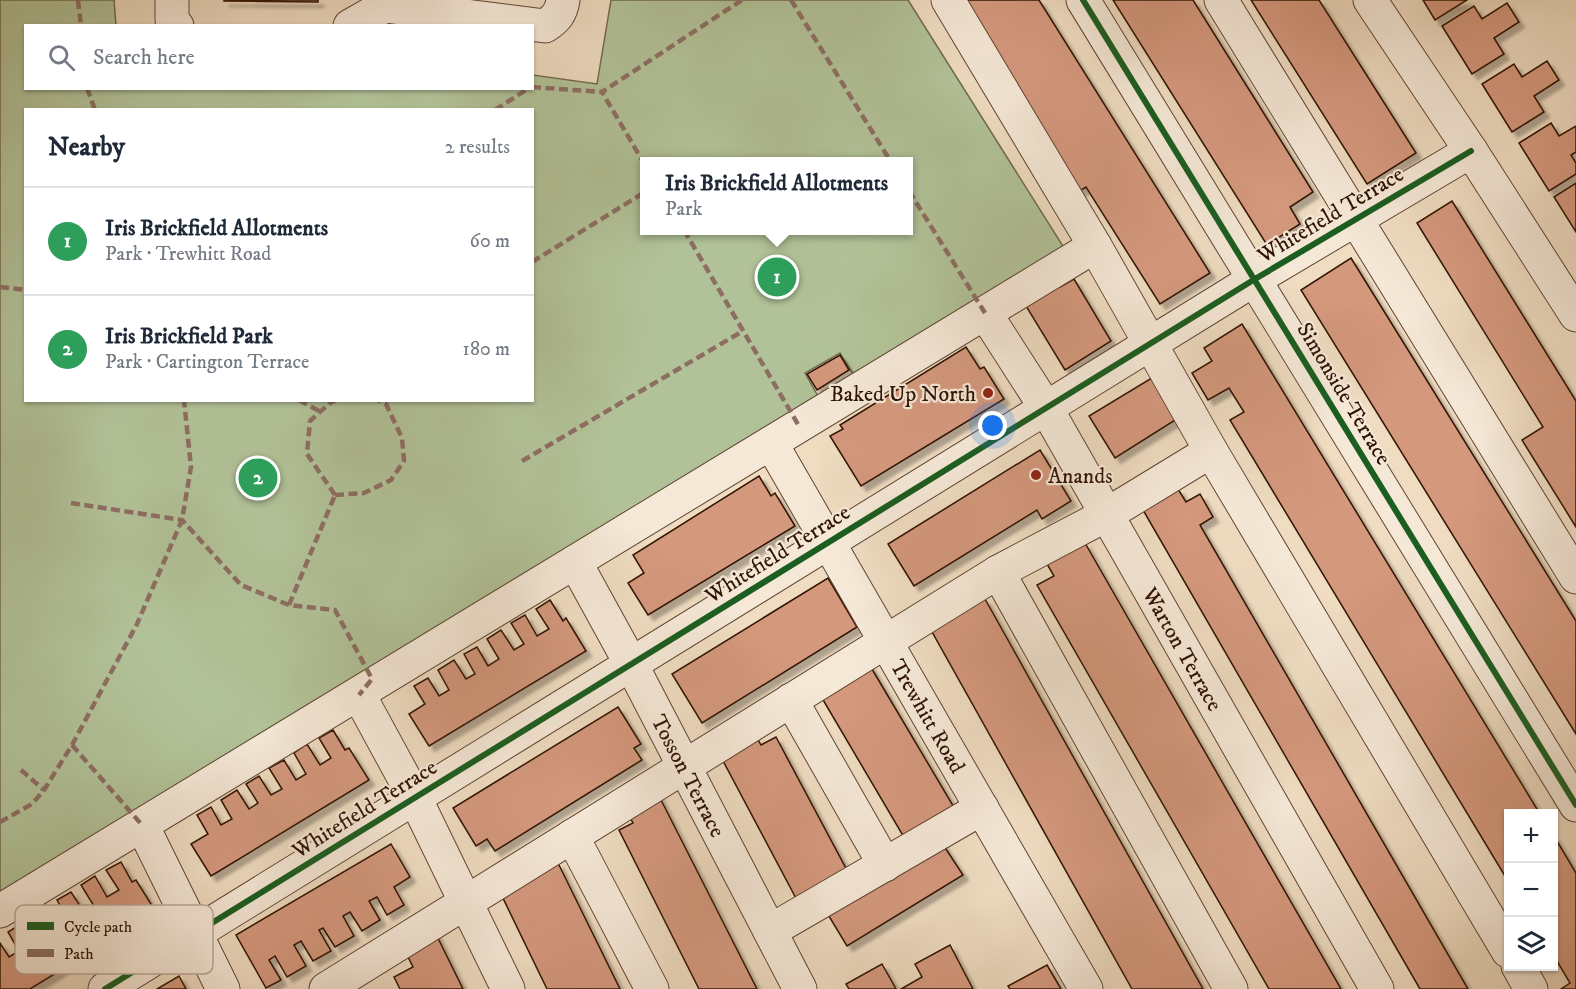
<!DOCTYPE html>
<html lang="en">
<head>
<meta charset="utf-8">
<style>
  :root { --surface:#fff; --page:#f6f6f7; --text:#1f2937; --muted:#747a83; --line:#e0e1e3; --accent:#db2777 }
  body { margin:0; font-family:"IM FELL DW Pica",serif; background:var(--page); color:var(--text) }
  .controls { position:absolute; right:18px; bottom:18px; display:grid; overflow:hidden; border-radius:0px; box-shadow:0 2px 4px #0004 }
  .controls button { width:54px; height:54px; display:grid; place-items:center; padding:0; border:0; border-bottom:2px solid var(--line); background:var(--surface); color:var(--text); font:30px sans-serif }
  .you { position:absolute; left:993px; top:426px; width:21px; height:21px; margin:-15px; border:4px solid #fff; border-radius:50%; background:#1a73e8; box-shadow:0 0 0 9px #1a73e833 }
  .badge { display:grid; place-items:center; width:39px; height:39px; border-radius:50%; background:var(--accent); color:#fff; font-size:20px; font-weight:700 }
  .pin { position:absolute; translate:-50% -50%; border:3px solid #fff; box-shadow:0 2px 6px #0006 }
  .popup { position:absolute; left:640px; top:157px; width:273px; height:78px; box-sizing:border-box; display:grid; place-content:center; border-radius:0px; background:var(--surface); filter:drop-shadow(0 2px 4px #0005); font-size:20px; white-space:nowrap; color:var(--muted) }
  .popup b { font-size:22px; color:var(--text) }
  .popup::after { content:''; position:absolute; left:50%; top:100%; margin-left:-12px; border:12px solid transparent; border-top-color:var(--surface) }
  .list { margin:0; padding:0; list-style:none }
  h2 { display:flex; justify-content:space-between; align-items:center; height:78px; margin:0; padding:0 24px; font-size:26px }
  h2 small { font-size:20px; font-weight:400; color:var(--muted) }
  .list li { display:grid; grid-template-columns:39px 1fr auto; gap:18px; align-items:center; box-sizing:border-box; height:108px; padding:0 24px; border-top:2px solid var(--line) }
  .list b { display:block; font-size:22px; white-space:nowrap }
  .list p { margin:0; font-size:20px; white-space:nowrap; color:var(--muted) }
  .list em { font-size:20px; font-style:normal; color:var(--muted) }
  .icon { flex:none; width:33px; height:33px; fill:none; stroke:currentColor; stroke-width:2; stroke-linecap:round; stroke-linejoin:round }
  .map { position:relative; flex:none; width:1576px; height:989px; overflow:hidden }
  .search { position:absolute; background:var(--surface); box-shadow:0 2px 4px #0004; left:24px; top:24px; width:510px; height:66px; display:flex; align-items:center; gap:15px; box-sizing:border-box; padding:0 21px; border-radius:0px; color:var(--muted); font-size:22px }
  .panel { position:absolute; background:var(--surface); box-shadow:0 2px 4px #0004; left:24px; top:108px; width:510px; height:294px; border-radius:0px }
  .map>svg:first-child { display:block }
  .green { fill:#b2c298; stroke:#716a4e; stroke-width:1.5; fill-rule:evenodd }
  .building { fill:#d4987d; stroke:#301304; stroke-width:1.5; filter:url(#shadow) }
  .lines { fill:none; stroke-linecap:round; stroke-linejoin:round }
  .minor-casing { stroke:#604533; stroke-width:35 }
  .minor { stroke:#f5e8d7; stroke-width:33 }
  .quiet { stroke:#8d6e63; stroke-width:4.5; stroke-dasharray:9 4.5; stroke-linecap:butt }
  .cycleway-casing { stroke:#f5e8d7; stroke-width:10 }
  .cycleway { stroke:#1b5e20; stroke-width:6 }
  .poi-dot { fill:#8f2418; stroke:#f5e8d7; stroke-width:2 }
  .labels { text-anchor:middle; stroke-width:4.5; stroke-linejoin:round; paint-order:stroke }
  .street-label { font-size:22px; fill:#301304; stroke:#f5e8d7 }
  .poi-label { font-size:22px; fill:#301304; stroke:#f5e8d7; text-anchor:end }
  .key { fill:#f5e8d7; stroke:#baa898; stroke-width:1.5 }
  .key-label { font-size:16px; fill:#301304 }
</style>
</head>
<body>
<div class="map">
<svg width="1576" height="989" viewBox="0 0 1576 989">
  <defs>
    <filter id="shadow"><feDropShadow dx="5.5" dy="5.5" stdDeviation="1.5" flood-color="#0004"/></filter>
  </defs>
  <rect width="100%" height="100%" fill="#efdcc1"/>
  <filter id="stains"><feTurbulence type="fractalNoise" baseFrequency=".00333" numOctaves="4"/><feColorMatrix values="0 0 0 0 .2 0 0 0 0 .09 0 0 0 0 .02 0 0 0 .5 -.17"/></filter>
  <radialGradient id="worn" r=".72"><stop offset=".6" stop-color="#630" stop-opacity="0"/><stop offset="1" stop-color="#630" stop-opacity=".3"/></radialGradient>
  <path class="green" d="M0 0H114L116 25 26 26V88H532L533 75 597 84 611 0H908L1066 251 855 377 840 353 805 373 819 398 0 893ZM26 110H532V400H26ZM645 162H909V230H645Z"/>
  <g class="building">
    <polygon points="224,0 318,0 318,2 224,1"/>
    <polygon points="957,0 1039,0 1210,273 1160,304 1086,187 1078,192"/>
    <polygon points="1113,0 1193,0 1313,192 1290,207 1300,224 1267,245"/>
    <polygon points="1251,0 1319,0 1416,153 1367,184"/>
    <polygon points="1423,0 1467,0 1435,20"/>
    <polygon points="1507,3 1519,22 1494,38 1504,54 1472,74 1442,26 1474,6 1482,19"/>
    <polygon points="1547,61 1559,80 1534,96 1544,112 1512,132 1482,84 1514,64 1522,77"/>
    <polygon points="1551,123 1559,136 1576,126 1576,152 1571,155 1576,163 1576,174 1549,191 1519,143"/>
    <polygon points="1576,183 1576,232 1554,197"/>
    <polygon points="1452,201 1576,401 1576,527 1522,440 1543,427 1417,223"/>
    <polygon points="1351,258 1576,621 1576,734 1301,290"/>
    <polygon points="1074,279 1111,341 1065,370 1023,301 1056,280 1060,287"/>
    <polygon points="1242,324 1540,814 1508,814 1508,881 1230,420 1244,412 1229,388 1208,400 1192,373 1212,361 1204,348"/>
    <polygon points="966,347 980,369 984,367 1004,399 861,486 830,436 843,429 840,425"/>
    <polygon points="840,355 849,370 817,390 807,374"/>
    <polygon points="1155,376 1180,417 1115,458 1089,416"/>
    <polygon points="1040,450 1071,501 1042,519 1037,510 914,586 888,544"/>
    <polygon points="759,476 771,496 775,493 795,526 648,615 628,583 644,573 633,555"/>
    <polygon points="1178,489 1186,502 1200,494 1213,517 1200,525 1468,989 1420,989 1143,510"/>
    <polygon points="1085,543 1341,989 1269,989 1037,585 1054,576 1047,564"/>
    <polygon points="828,578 857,627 702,723 672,674"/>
    <polygon points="985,599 1203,989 1132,989 931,630"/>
    <polygon points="550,600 563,621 566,618 586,651 429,746 409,714 425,704 414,686 428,678 439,696 449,690 438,670 454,660 466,679 475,674 464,654 477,647 488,666 499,659 487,639 501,630 514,650 524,644 511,623 525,615 537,636 549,629 536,609"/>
    <polygon points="869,664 955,809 905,839 819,693"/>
    <polygon points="618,707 641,744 634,748 642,760 495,851 487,839 476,846 453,808"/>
    <polygon points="333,730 345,750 349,748 369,780 211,876 191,844 208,834 197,815 211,807 221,825 232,819 221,800 237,790 249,809 258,803 246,784 259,776 271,795 282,789 269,768 284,760 296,780 306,774 294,753 307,744 320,765 331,758 319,738"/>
    <polygon points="776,737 849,874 798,902 721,757 757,738 761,745"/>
    <polygon points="658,794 757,989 699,989 619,830 633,823 626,810"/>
    <polygon points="1554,836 1576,873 1576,989 1561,989 1570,983 1554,956"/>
    <polygon points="942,843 963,875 847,946 827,913"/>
    <polygon points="391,844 410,877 394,887 404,905 387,915 377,897 369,901 380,920 362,931 350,912 343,916 354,936 335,947 323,928 319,930 331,951 313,961 301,941 294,945 306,966 287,977 275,956 269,960 281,980 266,988 236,935"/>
    <polygon points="121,862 132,882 136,880 156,912 30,989 0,989 0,943 9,957 19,951 8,932 24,922 36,941 46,935 34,916 47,908 58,927 69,921 57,900 71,892 84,912 94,906 81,885 95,876 107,897 119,890 106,870"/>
    <polygon points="558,863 620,989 547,989 500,892"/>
    <polygon points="435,932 463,989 400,989 394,977 413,967 403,947"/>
    <polygon points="950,945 973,989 901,989 922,977 915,964"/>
    <polygon points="882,964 896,989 849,989 846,984"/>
    <polygon points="1047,965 1061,989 1010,989 1008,986"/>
    <polygon points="179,976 186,989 157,989"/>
  </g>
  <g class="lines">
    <defs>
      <g id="minor">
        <polyline points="172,0 172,20 177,26"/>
        <path d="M386 0 385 6 545 26C556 19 561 13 563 0"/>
        <polyline points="948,0 1095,246 1211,451 1508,951"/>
        <polyline points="1083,0 1576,805"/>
        <polyline points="1221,0 1576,577"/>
        <polyline points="1370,0 1471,151 1576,315"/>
        <polyline points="350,26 385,6"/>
        <path id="s1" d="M985 313 1046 408 1377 989"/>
        <path id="s2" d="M771 443 1086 989"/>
        <path id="s3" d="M575 562 631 664 800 989"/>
        <polyline points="998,572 1231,989"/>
        <polyline points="359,695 415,798 508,989"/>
        <polyline points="791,700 885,865"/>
        <polyline points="142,825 223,989"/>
        <polyline points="572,836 652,989"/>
        <polyline points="0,911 1095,246"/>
        <polyline points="770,931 982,808"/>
        <polyline points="1518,966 1531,989"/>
        <polyline points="105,989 1255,279 1471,151"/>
        <polyline points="326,989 998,572 1106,515 1211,451"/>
      </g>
    </defs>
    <use href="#minor" class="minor-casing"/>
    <use href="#minor" class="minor"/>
    <g class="quiet">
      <polyline points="78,0 81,26"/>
      <polyline points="791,0 891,162"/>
      <polyline points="532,87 602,92"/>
      <polyline points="87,88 95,110"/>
      <polyline points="495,110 529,88"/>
      <polyline points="645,165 602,92 742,0"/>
      <polyline points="909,191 985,313"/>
      <polyline points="684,230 799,426"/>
      <polyline points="532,262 645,192"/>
      <polyline points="0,287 26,290"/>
      <polyline points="299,400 321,412"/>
      <polyline points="522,461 743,331"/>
      <polyline points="335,495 364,493 391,480 404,461 402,438 386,404 378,400"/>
      <polyline points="335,495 307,454 310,421 330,403 336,400"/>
      <polyline points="71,503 182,520 241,585 289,605 335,610 372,679 359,695"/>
      <polyline points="289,605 335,495"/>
      <polyline points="72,745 142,825"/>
      <polyline points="21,770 44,790"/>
      <polyline points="0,822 32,804 44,790 72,745 137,624 182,520 191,467 184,400"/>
    </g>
    <defs>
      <g id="cycleway">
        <polyline points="1083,0 1576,805"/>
        <polyline points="105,989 1255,279 1471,151"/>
      </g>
    </defs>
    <use href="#cycleway" class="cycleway-casing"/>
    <use href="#cycleway" class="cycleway"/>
  </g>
  <g class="poi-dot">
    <circle cx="988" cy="393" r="6"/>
    <circle cx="1036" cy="475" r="6"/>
  </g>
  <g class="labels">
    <g class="street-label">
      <text transform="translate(1330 214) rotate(-31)" y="8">Whitefield Terrace</text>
      <text transform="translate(1345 393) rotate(59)" y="8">Simonside Terrace</text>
      <text transform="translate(777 553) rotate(-32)" y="8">Whitefield Terrace</text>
      <text dy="8" stroke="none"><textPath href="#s1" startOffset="390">Warton Terrace</textPath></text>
      <text dy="8" stroke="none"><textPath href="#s2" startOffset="315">Trewhitt Road</textPath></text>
      <text dy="8" stroke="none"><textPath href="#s3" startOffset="242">Tosson Terrace</textPath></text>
      <text transform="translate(364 808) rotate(-32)" y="8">Whitefield Terrace</text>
    </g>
    <g class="poi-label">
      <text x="976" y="401">Baked Up North</text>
      <text x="1048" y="483" text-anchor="start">Anands</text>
    </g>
  </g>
  <rect x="15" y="905" width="198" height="69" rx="9" class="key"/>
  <rect x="27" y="922" width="27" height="8" fill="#1b5e20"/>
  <rect x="27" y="949" width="27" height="8" fill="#8d6e63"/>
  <g class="key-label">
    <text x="64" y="932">Cycle path</text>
    <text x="64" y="959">Path</text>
  </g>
  <rect width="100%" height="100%" filter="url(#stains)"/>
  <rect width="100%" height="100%" fill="url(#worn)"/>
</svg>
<div class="controls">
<button>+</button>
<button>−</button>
<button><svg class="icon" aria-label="layers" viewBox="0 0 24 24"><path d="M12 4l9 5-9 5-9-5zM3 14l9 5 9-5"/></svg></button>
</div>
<div class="you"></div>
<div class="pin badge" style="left:777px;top:277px;background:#2e9e5b">1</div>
<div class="popup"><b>Iris Brickfield Allotments</b>Park</div>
<div class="pin badge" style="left:258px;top:478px;background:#2e9e5b">2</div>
<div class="search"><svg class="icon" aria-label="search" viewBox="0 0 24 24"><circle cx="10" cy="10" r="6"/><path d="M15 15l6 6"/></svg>Search here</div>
<section class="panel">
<h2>Nearby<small>2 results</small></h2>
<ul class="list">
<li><span class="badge" style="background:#2e9e5b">1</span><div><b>Iris Brickfield Allotments</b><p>Park · Trewhitt Road</p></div><em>60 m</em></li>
<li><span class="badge" style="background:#2e9e5b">2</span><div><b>Iris Brickfield Park</b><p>Park · Cartington Terrace</p></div><em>180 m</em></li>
</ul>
</section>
</div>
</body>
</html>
